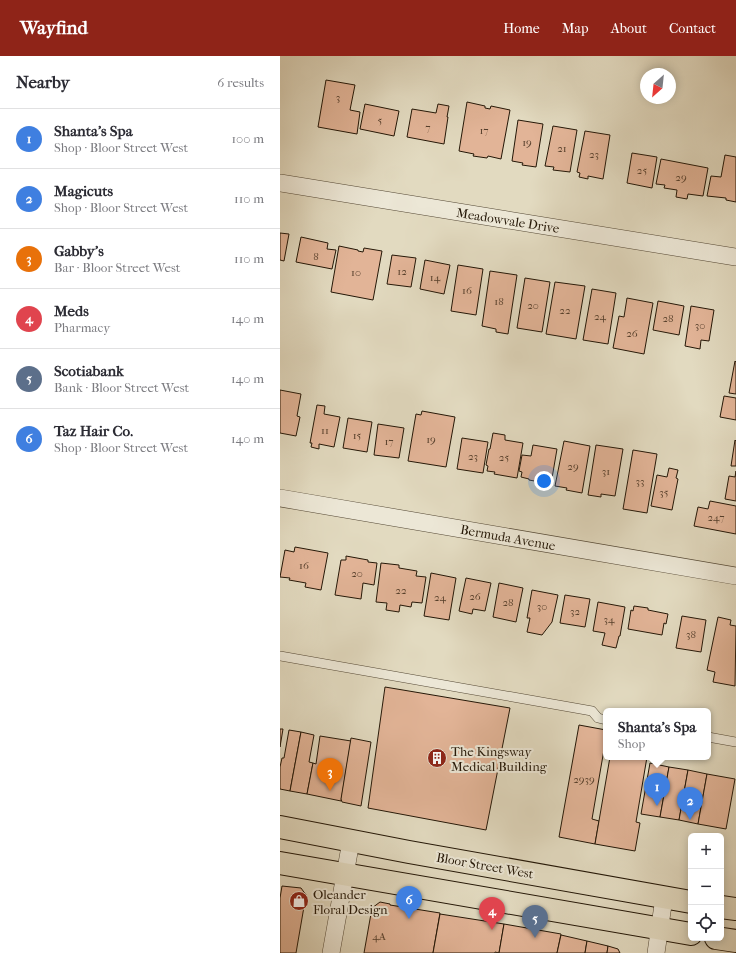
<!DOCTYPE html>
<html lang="en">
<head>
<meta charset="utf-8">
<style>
  :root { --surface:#fff; --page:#f2f2f3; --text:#2b2b33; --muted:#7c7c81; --line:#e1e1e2; --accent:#8f2418 }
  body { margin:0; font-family:"IM FELL French Canon",serif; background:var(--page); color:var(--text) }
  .controls { position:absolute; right:12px; bottom:12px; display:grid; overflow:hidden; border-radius:6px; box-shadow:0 2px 10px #0003 }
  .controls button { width:36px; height:36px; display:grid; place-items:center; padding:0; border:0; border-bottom:1px solid var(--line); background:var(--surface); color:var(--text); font:20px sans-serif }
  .compass { position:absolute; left:360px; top:12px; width:36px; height:36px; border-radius:50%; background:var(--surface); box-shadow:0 2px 10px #0003; rotate:207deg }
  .you { position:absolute; left:264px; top:425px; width:14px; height:14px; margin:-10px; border:3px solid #fff; border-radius:50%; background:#1a73e8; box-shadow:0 0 0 6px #1a73e833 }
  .badge { display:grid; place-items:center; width:26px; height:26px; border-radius:50%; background:var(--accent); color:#fff; font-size:13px; font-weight:700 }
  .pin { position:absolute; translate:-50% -33px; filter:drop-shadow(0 1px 2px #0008) }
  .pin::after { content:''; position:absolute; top:21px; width:14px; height:12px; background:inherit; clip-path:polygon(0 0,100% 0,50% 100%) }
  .popup { position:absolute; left:323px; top:652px; width:108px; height:52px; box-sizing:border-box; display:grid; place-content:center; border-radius:6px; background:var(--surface); filter:drop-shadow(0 1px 3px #0005); font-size:13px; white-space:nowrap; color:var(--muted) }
  .popup b { font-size:15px; color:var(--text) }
  .popup::after { content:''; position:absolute; left:50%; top:100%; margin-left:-8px; border:8px solid transparent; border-top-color:var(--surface) }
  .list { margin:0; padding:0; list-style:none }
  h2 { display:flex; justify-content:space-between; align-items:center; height:52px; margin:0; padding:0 16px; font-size:17px }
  h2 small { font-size:13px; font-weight:400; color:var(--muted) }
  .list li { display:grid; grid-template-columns:26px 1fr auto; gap:12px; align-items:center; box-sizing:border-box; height:60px; padding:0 16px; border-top:1px solid var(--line) }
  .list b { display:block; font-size:15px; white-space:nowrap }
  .list p { margin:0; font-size:13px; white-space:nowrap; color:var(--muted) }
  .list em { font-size:13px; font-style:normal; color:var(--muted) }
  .icon { flex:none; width:22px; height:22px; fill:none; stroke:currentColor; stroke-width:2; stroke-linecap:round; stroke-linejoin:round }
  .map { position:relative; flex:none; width:456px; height:897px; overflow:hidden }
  header { display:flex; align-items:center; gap:24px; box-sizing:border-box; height:56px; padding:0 20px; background:var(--accent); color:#fff }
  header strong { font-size:19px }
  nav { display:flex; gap:22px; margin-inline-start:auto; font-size:14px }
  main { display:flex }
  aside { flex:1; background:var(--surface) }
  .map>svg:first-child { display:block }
  .building { fill:#e2b497; stroke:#241707 }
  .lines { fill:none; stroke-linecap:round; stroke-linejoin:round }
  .lane-casing { stroke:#544835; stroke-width:10 }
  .street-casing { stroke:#544835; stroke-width:18 }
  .primary-casing { stroke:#241707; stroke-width:24 }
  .lane { stroke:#ece7d6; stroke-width:9 }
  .street { stroke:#ece7d6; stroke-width:17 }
  .primary { stroke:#e2dac0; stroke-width:22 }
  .labels { text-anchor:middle; stroke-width:4; stroke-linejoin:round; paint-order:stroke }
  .number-label { font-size:11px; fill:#543e2b }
  .street-label { font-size:13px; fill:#241707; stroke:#ece7d6 }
  .poi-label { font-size:13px; fill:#241707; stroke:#ece7d6; text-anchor:start }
</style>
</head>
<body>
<header>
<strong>Wayfind</strong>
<nav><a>Home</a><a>Map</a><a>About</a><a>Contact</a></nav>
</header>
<main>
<aside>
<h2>Nearby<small>6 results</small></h2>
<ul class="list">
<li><span class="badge" style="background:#3f7fe0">1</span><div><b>Shanta's Spa</b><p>Shop · Bloor Street West</p></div><em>100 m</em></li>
<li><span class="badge" style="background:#3f7fe0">2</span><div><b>Magicuts</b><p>Shop · Bloor Street West</p></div><em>110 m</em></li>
<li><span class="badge" style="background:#e8710a">3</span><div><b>Gabby's</b><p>Bar · Bloor Street West</p></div><em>110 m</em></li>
<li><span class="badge" style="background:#e0444e">4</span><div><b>Meds</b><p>Pharmacy</p></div><em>140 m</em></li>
<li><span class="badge" style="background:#5c6f8a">5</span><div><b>Scotiabank</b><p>Bank · Bloor Street West</p></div><em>140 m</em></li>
<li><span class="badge" style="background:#3f7fe0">6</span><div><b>Taz Hair Co.</b><p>Shop · Bloor Street West</p></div><em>140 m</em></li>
</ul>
</aside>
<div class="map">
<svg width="456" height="897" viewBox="0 0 456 897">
  <rect width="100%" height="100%" fill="#e2dac0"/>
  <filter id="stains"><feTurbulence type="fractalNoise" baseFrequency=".005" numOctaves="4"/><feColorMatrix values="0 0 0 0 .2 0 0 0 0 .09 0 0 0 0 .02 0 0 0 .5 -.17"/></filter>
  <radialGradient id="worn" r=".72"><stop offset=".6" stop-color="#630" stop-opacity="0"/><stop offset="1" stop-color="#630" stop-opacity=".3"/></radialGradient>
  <g class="building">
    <polygon points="46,24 75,29 70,54 80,56 77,78 38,71"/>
    <polygon points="187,46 205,50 205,52 210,53 211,50 230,54 221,103 208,100 207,102 193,100 194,98 179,95"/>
    <polygon points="85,48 119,55 114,80 80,73"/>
    <polygon points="158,48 169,50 167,61 168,61 164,88 127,81 132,53 156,57"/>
    <polygon points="238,64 263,68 256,111 242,109 243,107 232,105"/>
    <polygon points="273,70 297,74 290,116 273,114 274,111 265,110"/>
    <polygon points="305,75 330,79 323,123 308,120 308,123 299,121 300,117 297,116"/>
    <polygon points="352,97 377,101 372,132 347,127"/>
    <polygon points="445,99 456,101 456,146 446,144 446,142 427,140 431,120 441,121"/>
    <polygon points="381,103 428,112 423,140 408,138 407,143 396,141 397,134 384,132 385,129 376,128"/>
    <polygon points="0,177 9,178 4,205 0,204"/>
    <polygon points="21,181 48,187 47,193 56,194 52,213 16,206"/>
    <polygon points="59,190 78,194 78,195 83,196 84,192 102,195 93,244 51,236"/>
    <polygon points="112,199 136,202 131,231 107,228"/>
    <polygon points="145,204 170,209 164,238 140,233"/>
    <polygon points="178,209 203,213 196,259 171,255"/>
    <polygon points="210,215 237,219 228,278 216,276 216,273 202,270"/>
    <polygon points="245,222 270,226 262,276 237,272"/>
    <polygon points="275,226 305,230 296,283 266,278"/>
    <polygon points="312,233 336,237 328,288 303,284"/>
    <polygon points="347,242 373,247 364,298 333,292 339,260 344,261"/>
    <polygon points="378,245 404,250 399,279 373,274"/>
    <polygon points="411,250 434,254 429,285 421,284 420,293 405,290"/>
    <polygon points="455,305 456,306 456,338 449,337"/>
    <polygon points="0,334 21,338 17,360 20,361 16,380 0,377"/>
    <polygon points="444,340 456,342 456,364 440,361"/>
    <polygon points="37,349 45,350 44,358 60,361 54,391 39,388 39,393 31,391 32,387 30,387"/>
    <polygon points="142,355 175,361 166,411 128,405 136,358 141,359"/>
    <polygon points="68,362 92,366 87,396 63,392"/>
    <polygon points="98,368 124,372 119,402 94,399"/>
    <polygon points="213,377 225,379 225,384 243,387 237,422 214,418 215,416 207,415 208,410 206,409 209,393 210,393"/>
    <polygon points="182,382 208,386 203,417 177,413"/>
    <polygon points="455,384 456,385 456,410 451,410"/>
    <polygon points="284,385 310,390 302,437 286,434 287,432 275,430"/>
    <polygon points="253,389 277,393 271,428 249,424 249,423 241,421 242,416 239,415 242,399 251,400"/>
    <polygon points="316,389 343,393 335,440 321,438 321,441 308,439"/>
    <polygon points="353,394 377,398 367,457 343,453"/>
    <polygon points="389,412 398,414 396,422 398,423 392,454 371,450 377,419 387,421"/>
    <polygon points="456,415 456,445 445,443 449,420 455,421"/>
    <polygon points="430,445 456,450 456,478 414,470 418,451 428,453"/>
    <polygon points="15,491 48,497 41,534 25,531 26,527 9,524 10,522 0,521 5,494 14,496"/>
    <polygon points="66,500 88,504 88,506 97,507 94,529 83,527 81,543 55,539 61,504 66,504"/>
    <polygon points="101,507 119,509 119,512 137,515 136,520 146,521 142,547 132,546 131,551 120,549 119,556 106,554 107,547 96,546"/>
    <polygon points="151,517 176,522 169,564 144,560"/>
    <polygon points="186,522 211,527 205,555 193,553 192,558 179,555"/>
    <polygon points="219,527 243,532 236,566 213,561"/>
    <polygon points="252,534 278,539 272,566 262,579 247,576 250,562 247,562"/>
    <polygon points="285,539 310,543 305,571 280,567"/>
    <polygon points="318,546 345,551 340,580 339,580 336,592 322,589 325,577 313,575"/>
    <polygon points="354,550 368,552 368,554 388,558 386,568 384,567 382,579 348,573 351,554 353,555"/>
    <polygon points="402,560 426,564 421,596 396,592"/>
    <polygon points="438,561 451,564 450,569 456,570 455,630 433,626 435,616 427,614"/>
    <polygon points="105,631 230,652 206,774 88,752"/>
    <polygon points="299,669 326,674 326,682 312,763 319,765 315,788 279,781"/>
    <polygon points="0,673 3,673 0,691"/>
    <polygon points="9,674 21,676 10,735 0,733 0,711 2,702 4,702"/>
    <polygon points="21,676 34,679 29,706 33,707 27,738 10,735"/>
    <polygon points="40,680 71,685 61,745 27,738 33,707 36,708"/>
    <polygon points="71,682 91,686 81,750 62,746 61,743"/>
    <polygon points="330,701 367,701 356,766 360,767 355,795 315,788"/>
    <polygon points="370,707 389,711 380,761 361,758"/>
    <polygon points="389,711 408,714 399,764 380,761"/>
    <polygon points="408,714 427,718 418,768 399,764"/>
    <polygon points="427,718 455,723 446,773 418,768"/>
    <polygon points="2,830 21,832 26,839 16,897 0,897 0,842"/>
    <polygon points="100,846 110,848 110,849 160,857 153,897 84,897 92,852"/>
    <polygon points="160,858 224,868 219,897 215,896 215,897 153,897"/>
    <polygon points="224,868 281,878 277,897 219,897"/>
    <polygon points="281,879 307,885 305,897 277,897"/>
    <polygon points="307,885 328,890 327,897 305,897"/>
    <polygon points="328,890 338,893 340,897 327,897"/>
  </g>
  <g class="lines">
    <defs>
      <g id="lane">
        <polyline points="0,600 312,655 318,662 326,664"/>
        <polyline points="428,681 456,686"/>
      </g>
      <g id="street">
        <polyline points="0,127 456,201"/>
        <polyline points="0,442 456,520"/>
        <polyline points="51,897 71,785"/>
        <polyline points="376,897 384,842"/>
      </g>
      <g id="primary">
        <polyline points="0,771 129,796 411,846"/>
        <polyline points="0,807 411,878"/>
        <polyline points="441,851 456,853"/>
        <polyline points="436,882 456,885"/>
      </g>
    </defs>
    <use href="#lane" class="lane-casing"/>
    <use href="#street" class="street-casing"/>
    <use href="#primary" class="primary-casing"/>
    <use href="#lane" class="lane"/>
    <use href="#street" class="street"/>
    <use href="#primary" class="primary"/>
  </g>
  <defs>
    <symbol id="building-disc" viewBox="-11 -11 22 22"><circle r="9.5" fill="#8f2418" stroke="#ece7d6"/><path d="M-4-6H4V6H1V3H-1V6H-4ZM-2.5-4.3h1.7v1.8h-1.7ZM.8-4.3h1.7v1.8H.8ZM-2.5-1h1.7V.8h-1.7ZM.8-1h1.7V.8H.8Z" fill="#fff"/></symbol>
    <symbol id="shop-disc" viewBox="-11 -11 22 22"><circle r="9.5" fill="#8f2418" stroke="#ece7d6"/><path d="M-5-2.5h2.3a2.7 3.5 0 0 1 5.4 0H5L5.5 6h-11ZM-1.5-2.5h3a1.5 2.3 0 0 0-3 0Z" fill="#fff"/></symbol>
  </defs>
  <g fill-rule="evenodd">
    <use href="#building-disc" x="146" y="691" width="22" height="22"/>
    <use href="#shop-disc" x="8" y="834" width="22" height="22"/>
  </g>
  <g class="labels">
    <g class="number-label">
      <text x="58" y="45">3</text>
      <text x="100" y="68">5</text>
      <text x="148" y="75">7</text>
      <text x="204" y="78">17</text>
      <text x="247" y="90">19</text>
      <text x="282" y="96">21</text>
      <text x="314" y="102">23</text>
      <text x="362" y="118">25</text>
      <text x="401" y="125">29</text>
      <text x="36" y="204">8</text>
      <text x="122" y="219">12</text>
      <text x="76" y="220">10</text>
      <text x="155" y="225">14</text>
      <text x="187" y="238">16</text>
      <text x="219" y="249">18</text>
      <text x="253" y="253">20</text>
      <text x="285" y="258">22</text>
      <text x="320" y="264">24</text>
      <text x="388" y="266">28</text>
      <text x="420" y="273">30</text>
      <text x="352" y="281">26</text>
      <text x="45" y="378">11</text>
      <text x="77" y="383">15</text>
      <text x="151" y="387">19</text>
      <text x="109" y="389">17</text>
      <text x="193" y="404">23</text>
      <text x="224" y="405">25</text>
      <text x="293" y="414">29</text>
      <text x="326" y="419">31</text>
      <text x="360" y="429">33</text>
      <text x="384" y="440">35</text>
      <text x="436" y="465">247</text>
      <text x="24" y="513">16</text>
      <text x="77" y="521">20</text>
      <text x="121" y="538">22</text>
      <text x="195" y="544">26</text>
      <text x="160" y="545">24</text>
      <text x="228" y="550">28</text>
      <text x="262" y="554">30</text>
      <text x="295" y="559">32</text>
      <text x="329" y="567">34</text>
      <text x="411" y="582">38</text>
      <text x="304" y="727">2939</text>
      <text x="99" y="884">4A</text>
    </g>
    <g class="street-label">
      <text transform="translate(228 164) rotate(9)" y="5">Meadowvale Drive</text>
      <text transform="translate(228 481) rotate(10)" y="5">Bermuda Avenue</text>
      <text transform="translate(205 809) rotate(10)" y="5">Bloor Street West</text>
    </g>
    <g class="poi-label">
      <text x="171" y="700">The Kingsway<tspan x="171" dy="15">Medical Building</tspan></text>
      <text x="33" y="843">Oleander<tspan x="33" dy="15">Floral Design</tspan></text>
    </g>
  </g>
  <rect width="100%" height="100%" filter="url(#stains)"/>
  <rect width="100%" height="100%" fill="url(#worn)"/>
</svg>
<div class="controls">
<button>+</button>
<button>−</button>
<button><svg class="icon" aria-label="locate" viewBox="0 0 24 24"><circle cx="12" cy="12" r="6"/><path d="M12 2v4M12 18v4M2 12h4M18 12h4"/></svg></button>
</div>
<svg class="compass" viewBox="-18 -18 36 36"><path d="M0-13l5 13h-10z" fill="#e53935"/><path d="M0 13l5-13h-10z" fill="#7c7c81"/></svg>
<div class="you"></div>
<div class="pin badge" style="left:377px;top:750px;background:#3f7fe0">1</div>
<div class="popup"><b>Shanta's Spa</b>Shop</div>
<div class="pin badge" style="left:410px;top:764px;background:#3f7fe0">2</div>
<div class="pin badge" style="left:50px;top:735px;background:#e8710a">3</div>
<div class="pin badge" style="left:212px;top:874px;background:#e0444e">4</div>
<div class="pin badge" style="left:255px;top:882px;background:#5c6f8a">5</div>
<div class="pin badge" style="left:129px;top:863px;background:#3f7fe0">6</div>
</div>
</main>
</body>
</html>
